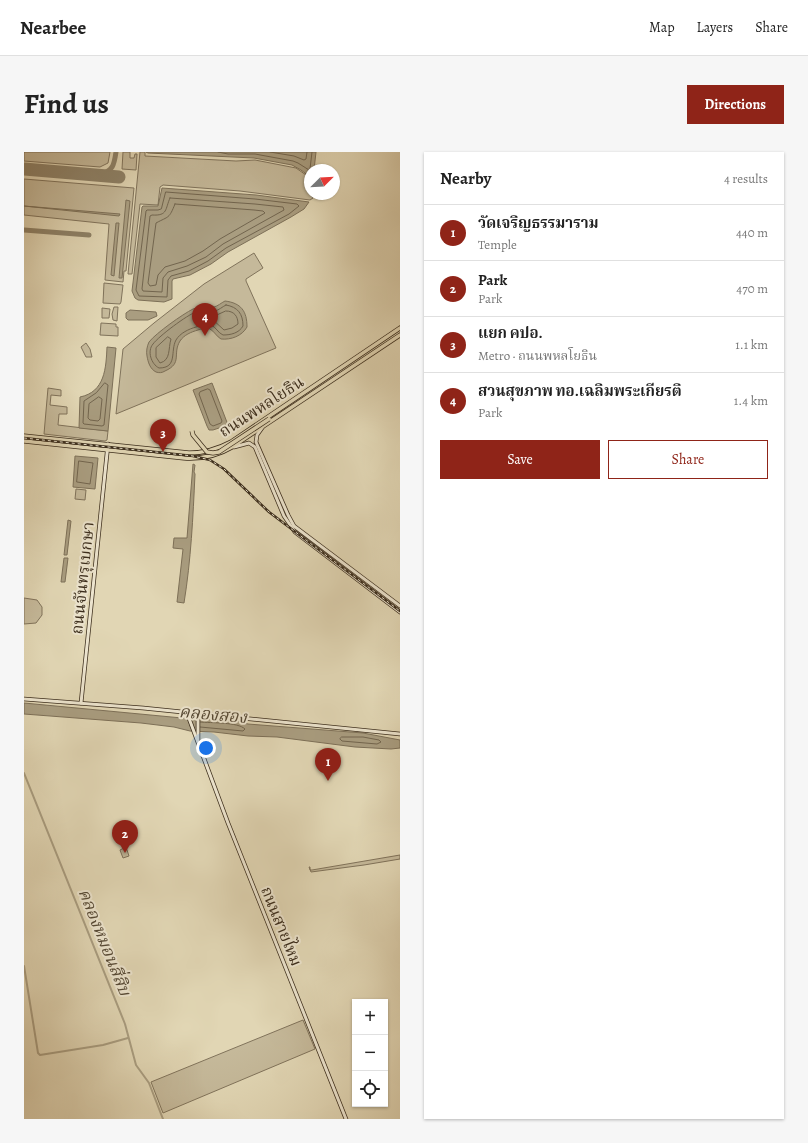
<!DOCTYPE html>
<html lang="en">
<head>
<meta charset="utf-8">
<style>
  :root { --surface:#fff; --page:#f6f6f6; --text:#222; --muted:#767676; --line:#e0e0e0; --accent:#8f2418 }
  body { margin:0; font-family:Alegreya,"Noto Serif Thai",serif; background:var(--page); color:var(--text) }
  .controls { position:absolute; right:12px; bottom:12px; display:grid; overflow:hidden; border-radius:0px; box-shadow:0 1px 3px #0004 }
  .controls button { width:36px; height:36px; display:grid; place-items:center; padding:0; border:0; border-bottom:1px solid var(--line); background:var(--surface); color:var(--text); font:20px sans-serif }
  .compass { position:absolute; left:280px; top:12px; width:36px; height:36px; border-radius:50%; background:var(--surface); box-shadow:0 1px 3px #0004; rotate:66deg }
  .you { position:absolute; left:182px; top:596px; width:14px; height:14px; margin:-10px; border:3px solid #fff; border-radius:50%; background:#1a73e8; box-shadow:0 0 0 6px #1a73e833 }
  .badge { display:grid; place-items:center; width:26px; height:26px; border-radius:50%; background:var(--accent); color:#fff; font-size:13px; font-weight:700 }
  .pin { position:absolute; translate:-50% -33px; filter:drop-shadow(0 1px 2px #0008) }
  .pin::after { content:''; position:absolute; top:21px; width:14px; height:12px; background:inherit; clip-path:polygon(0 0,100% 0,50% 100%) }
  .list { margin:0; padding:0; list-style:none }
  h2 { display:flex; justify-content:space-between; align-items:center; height:52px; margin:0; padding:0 16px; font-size:17px }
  h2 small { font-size:13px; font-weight:400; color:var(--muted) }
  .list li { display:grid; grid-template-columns:26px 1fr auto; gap:12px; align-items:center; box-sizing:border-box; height:56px; padding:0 16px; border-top:1px solid var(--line) }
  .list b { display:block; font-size:15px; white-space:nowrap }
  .list p { margin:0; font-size:13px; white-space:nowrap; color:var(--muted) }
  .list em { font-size:13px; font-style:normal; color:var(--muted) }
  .actions { display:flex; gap:8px; padding:12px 16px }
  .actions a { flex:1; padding:9px 0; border:1px solid var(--accent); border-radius:0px; text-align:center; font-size:14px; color:var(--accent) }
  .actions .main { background:var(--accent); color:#fff }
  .icon { flex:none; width:22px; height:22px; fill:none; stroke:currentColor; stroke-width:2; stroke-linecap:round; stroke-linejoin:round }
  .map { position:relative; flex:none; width:376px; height:967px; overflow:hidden; border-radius:0px }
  header { display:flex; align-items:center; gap:24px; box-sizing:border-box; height:56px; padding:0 20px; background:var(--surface); border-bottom:1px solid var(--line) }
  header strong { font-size:19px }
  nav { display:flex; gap:22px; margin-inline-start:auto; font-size:14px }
  .intro { display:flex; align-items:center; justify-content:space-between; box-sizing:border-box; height:96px; padding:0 24px }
  h1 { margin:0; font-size:28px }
  .button { padding:10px 18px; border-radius:0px; background:var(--accent); color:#fff; font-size:14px; font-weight:700 }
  main { display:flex; gap:24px; padding:0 24px }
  aside { flex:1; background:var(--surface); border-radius:0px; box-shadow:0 1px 3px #0004 }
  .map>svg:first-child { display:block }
  .green { fill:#c5b99a; stroke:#80735b }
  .water { fill:#a99d80; stroke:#7d7058 }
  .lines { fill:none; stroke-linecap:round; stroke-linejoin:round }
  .shore { stroke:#72654e; stroke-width:1 }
  .canal { stroke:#a99d80; stroke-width:2 }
  .taxiway { stroke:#8e8268; stroke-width:5 }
  .runway { stroke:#8e8268; stroke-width:13 }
  .secondary-casing { stroke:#3b2d1c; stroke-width:4.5 }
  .primary-casing { stroke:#3b2d1c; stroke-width:5 }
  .secondary { stroke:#ece4ce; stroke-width:3 }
  .primary { stroke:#e1d6b4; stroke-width:3.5 }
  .rail-casing { stroke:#3b2d1c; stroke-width:2.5 }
  .rail { stroke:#ece4ce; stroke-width:1; stroke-dasharray:3; stroke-linecap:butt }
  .primary-bridge-casing { stroke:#3b2d1c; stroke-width:5; stroke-linecap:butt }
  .primary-bridge { stroke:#e1d6b4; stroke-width:3.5 }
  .labels { text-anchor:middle; stroke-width:4; stroke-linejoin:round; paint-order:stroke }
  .street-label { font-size:16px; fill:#3b2d1c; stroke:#ece4ce }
  .water-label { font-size:17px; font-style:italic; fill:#564935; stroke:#ece4ce }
</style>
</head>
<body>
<header>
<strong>Nearbee</strong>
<nav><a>Map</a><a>Layers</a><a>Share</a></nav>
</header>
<div class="intro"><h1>Find us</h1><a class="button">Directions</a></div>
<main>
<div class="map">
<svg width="376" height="967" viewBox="0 0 376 967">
  <rect width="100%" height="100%" fill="#e1d6b4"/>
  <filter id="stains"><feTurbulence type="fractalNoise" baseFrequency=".005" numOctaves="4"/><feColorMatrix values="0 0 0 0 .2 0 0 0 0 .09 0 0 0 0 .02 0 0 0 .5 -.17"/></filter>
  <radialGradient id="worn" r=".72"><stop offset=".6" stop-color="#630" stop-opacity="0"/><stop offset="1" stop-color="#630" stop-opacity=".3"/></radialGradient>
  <g class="green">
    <polygon points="0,0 86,0 84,11 76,15 0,9"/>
    <polygon points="99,0 106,0 106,6 110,6 111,2 113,2 112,18 98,17"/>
    <polygon points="116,0 121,0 121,4 212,9 231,8 272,16 282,23 286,28 285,41 289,46 286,48 216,39 139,33 136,35 134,53 116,52 108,122 104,122"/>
    <polygon points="0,27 110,36 102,119 100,119 99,130 81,128 85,72 0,63"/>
    <polygon points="230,101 239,116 222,127 222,129 252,196 92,262 99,197 130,171 180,132"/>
    <polygon points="80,131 99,133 97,150 96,152 79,151"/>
    <polygon points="90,155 94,155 93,169 89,168 88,162"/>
    <polygon points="78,156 86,157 85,166 78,166"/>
    <polygon points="77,171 92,172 92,175 94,175 94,184 76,183"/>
    <polygon points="62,191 66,197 68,205 62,205 57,195"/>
    <polygon points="24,236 37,238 37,244 27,243 26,253 43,255 43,262 35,262 34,273 84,279 83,288 81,289 20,282"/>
    <polygon points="52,337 62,338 61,348 51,347"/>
    <polygon points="0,446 13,448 18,455 18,463 12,471 0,472"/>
    <polygon points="102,695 105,704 99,706 96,698"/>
    <polygon points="376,703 376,707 340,713 287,720 285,715 286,715 286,718 288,718"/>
    <polygon points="279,868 291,897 139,961 127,930"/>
  </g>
  <g class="water">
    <polygon points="122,0 292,0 290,18 286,18 286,25 277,18 268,13 230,6 124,1"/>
    <polygon points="138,36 232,43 285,50 280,57 267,65 204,100 187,112 166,123 149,127 148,129 148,147 140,150 114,148 111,146 108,139 118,55 119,54 134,54"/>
    <polygon points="102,48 106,49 98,126 95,126"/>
    <polygon points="0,54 96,62 95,64"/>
    <polygon points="92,71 95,71 90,124 87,123"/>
    <path d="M201 149C217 151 223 159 223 175 218 184 207 188 197 187 193 185 190 179 186 177 183 175 177 177 174 178 167 180 160 183 156 189 148 202 159 211 141 219 138 221 135 221 132 220 126 217 124 210 123 204 122 200 123 194 125 190 132 181 159 162 169 157 177 154 184 156 190 155 194 154 197 151 201 149Z"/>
    <polygon points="106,158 132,160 133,164 124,168 104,168 102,166 102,161"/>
    <path d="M83 195 92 196 84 279 55 276 56 245C81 240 82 216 83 195Z"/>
    <polygon points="188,231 204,273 189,278 185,278 183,274 169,238"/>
    <polygon points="51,304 74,306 71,337 49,335"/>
    <path d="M169 312 171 313 170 320 171 322C169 365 167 408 160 451L153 450 159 397 149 396 150 386H163Z"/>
    <polygon points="44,368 47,369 43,403 40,403"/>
    <polygon points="40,406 44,406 41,430 37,430"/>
    <polygon points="0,551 158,566 213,569 224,572 339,581 376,588 376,596 367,597 331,595 253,585 224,584 190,580 166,579 150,575 117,571 0,562"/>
  </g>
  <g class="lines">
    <g class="shore">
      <polyline points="194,0 204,2 231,2 269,9 274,11 285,18 286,17 288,0"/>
      <polyline points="246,0 270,4 280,8 282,7 283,0"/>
      <polygon points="142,40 231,47 273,52 275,54 265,62 202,96 184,109 165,119 147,124 144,128 143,145 115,144 112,138 122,59 123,58 134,58 137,57"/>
      <path d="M146 46 231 52 259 55 260 58 199 92 182 105 163 114 144 120 139 126 138 140 119 139 118 137 126 64 128 63C144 64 141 57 146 46Z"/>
      <path d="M151 52 230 58 239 59 241 61 196 87 179 99 161 109 141 115 134 123 132 133 126 134 124 131 132 71C145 64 145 67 151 52Z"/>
      <path d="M202 153C214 155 219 162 219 174 215 181 207 183 199 183 194 181 192 175 187 173 183 171 177 173 172 175 165 177 156 181 152 188 146 199 154 216 135 216 127 212 123 199 129 192 135 184 163 163 172 160 178 158 185 160 191 159 195 158 198 155 202 153Z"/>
      <path d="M202 159C210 159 214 164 214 172L208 176 200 178 187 166Z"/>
      <path d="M144 185 147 187C144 197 147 208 136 211L132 205V196Z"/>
      <polygon points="81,231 84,233 80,273 78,274 60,272 59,271 60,249 72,241"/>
      <polygon points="184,237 186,238 198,269 197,271 189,274 186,272 175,242 176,240"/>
      <polygon points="75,245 78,247 76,267 74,269 66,268 64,266 65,252"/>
      <polygon points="55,309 69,311 66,332 53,330"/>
      <path d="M176 570C187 571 214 570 221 577L219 579 176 575"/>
      <polygon points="318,585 339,585 355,588 357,590 353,592 318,589 316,587"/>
    </g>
    <g class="canal">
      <polyline points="0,621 101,872 112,913 125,931 139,967"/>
      <polyline points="0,814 14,901 16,903 79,893 104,886"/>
    </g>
    <g class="taxiway">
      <path d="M76 23C89 18 90 14 92 0"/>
      <polyline points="0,78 65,83"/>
    </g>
    <polyline class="runway" points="0,17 95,25"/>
    <defs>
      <g id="secondary">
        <polyline points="238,276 233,283 232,290 264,363 270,374 376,454"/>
        <polyline points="210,295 225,291 231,295 260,364 271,380 376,460"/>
        <polyline points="0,547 119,556 376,582"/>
        <polyline points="57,551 84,292"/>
        <polyline points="163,561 204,671 322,967"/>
        <polyline points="174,562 174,588"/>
      </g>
      <g id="primary">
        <path d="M0 284 165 301C180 301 194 297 207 290L376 176"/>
        <path d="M0 289 160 306C177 307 193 304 208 295L376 183"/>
      </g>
    </defs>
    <use href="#secondary" class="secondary-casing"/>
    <use href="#primary" class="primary-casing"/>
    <use href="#secondary" class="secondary"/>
    <use href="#primary" class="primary"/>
    <defs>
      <polyline id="rail" points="0,286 169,304 186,308 200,317 245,360 376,459"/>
    </defs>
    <use href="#rail" class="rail-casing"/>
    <use href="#rail" class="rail"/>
    <defs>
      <polyline id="primary-bridge" points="168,279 169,283 183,300 189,301 195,300 245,267"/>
    </defs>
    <use href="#primary-bridge" class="primary-bridge-casing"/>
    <use href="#primary-bridge" class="primary-bridge"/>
  </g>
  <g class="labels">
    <g class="street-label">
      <text transform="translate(237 254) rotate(-33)" y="6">ถนนพหลโยธิน</text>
      <text transform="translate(58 426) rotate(-84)" y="6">ถนนจันทรุเบกษา</text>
      <text transform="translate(258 774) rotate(68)" y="6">ถนนสายไหม</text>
    </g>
    <g class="water-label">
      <text transform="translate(189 562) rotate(5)" y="6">คลองสอง</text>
      <text transform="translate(81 790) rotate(68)" y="6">คลองหมอนสี่สิบ</text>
    </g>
  </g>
  <rect width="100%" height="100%" filter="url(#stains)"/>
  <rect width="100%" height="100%" fill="url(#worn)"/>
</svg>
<div class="controls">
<button>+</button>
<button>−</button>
<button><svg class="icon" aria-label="locate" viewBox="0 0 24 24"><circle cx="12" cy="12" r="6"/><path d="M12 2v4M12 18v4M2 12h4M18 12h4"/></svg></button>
</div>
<svg class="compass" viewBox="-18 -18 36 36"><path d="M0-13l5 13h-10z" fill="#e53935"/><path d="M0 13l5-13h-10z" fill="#767676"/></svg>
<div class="you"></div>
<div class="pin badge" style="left:304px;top:629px">1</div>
<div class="pin badge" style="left:101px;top:701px">2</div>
<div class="pin badge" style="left:139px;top:300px">3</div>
<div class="pin badge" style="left:181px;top:184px">4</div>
</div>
<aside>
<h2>Nearby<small>4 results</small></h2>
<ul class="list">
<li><span class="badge">1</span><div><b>วัดเจริญธรรมาราม</b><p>Temple</p></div><em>440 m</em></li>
<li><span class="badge">2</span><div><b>Park</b><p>Park</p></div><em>470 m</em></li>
<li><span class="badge">3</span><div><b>แยก คปอ.</b><p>Metro · ถนนพหลโยธิน</p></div><em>1.1 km</em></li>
<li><span class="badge">4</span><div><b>สวนสุขภาพ ทอ.เฉลิมพระเกียรติ</b><p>Park</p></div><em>1.4 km</em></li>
</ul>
<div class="actions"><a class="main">Save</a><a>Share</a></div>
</aside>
</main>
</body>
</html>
